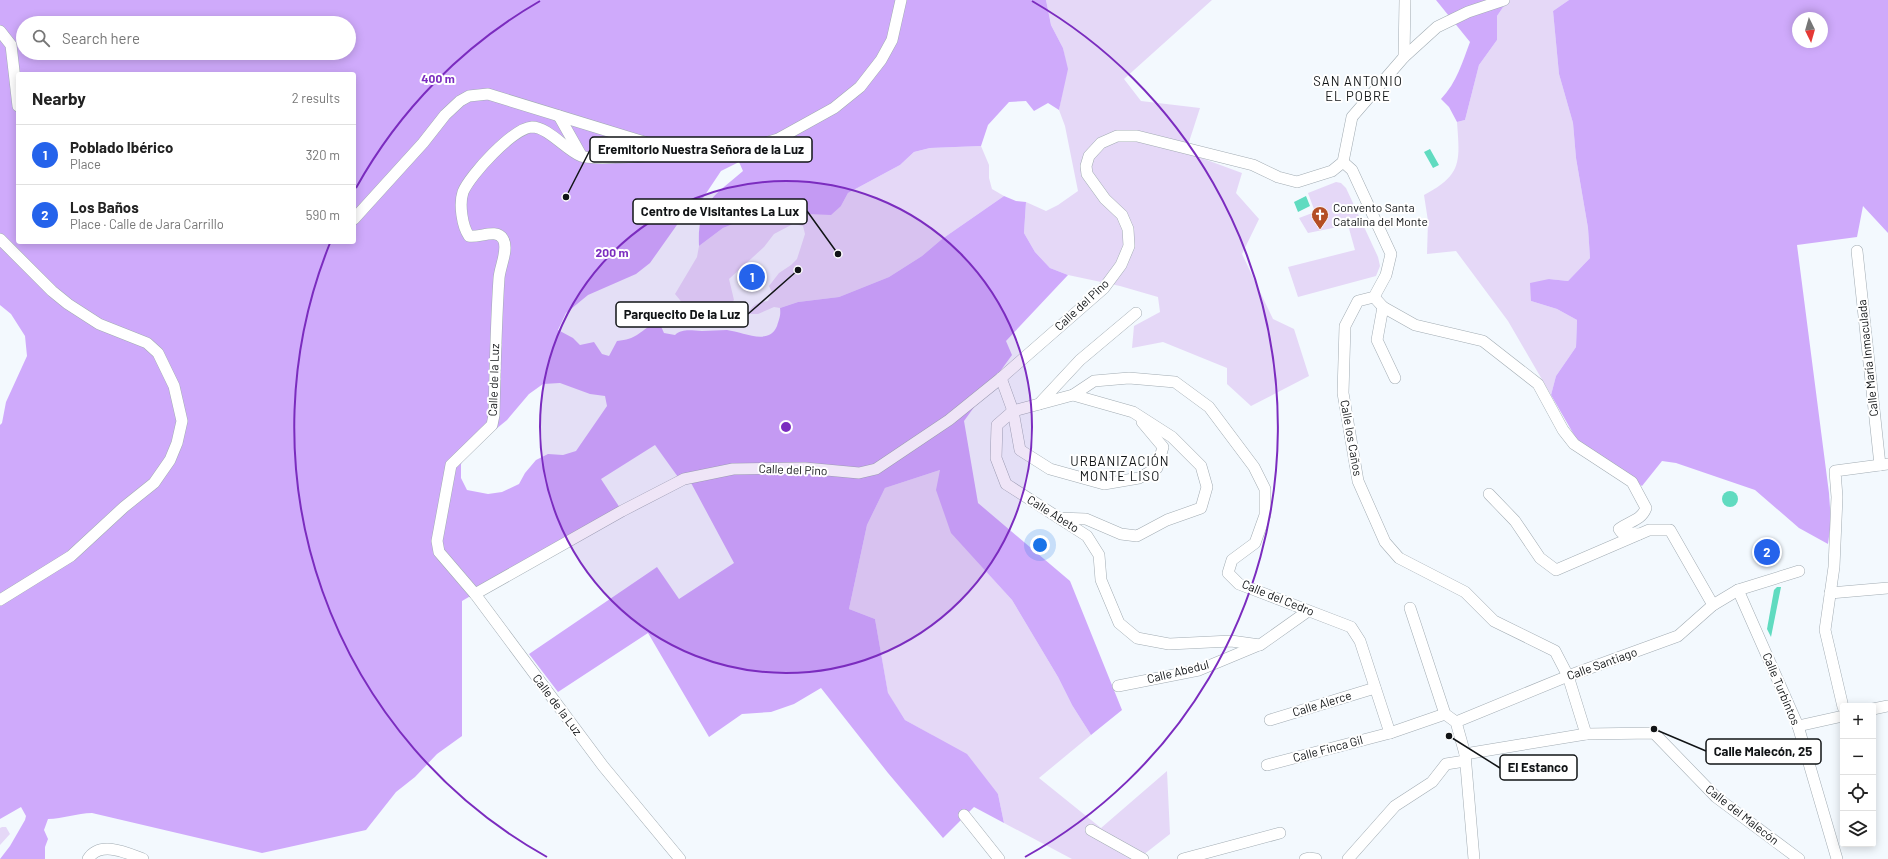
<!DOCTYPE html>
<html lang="en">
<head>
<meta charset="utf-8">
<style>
  :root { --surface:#fff; --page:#f2f2f2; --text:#222; --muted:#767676; --line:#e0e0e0; --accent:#2563eb }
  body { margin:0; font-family:Barlow,sans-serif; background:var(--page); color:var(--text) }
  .controls { position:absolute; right:12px; bottom:12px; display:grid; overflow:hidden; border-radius:4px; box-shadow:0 2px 10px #0003 }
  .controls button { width:36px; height:36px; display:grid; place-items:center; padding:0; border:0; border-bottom:1px solid var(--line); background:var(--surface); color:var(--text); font:20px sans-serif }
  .compass { position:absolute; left:1792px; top:12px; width:36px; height:36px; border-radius:50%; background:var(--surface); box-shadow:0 2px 10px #0003; rotate:175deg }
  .you { position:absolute; left:1040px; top:545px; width:14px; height:14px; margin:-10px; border:3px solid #fff; border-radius:50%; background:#1a73e8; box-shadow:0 0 0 6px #1a73e833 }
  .badge { display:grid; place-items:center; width:26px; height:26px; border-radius:50%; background:var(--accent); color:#fff; font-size:13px; font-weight:700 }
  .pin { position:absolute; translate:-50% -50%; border:2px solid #fff; box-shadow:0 1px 4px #0006 }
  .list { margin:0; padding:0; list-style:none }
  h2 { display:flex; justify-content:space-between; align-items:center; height:52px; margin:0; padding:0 16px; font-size:17px }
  h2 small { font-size:13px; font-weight:400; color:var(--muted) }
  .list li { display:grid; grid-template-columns:26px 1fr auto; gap:12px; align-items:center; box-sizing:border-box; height:60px; padding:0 16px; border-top:1px solid var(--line) }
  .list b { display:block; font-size:15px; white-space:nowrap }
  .list p { margin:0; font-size:13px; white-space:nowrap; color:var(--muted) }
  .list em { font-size:13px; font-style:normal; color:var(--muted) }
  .icon { flex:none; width:22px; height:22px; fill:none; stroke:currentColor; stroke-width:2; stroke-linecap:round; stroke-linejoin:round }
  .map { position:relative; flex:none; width:1888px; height:859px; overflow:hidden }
  .search { position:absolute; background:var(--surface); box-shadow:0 2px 10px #0003; left:16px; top:16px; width:340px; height:44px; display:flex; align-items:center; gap:10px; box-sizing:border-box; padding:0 14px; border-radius:22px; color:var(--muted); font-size:15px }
  .panel { position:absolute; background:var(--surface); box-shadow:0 2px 10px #0003; left:16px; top:72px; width:340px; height:172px; border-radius:4px }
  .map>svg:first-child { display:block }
  .green { fill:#e5d8f7 }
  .forest { fill:#cfaafb; fill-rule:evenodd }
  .water { fill:#60dbc0 }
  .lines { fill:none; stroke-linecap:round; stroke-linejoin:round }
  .minor-casing { stroke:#a2acb3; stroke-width:12 }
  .minor { stroke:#fff; stroke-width:11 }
  .ring { fill:none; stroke:#7b2cbf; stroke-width:2 }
  .labels { text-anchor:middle; stroke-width:4; stroke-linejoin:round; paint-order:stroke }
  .poi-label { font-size:12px; fill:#111416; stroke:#fff; text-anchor:start }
  .street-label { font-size:12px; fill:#111416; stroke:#fff }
  .neighbourhood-label { font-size:13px; letter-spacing:1px; fill:#111416; stroke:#fff }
  .centre { fill:#7b2cbf; stroke:#fff; stroke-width:2 }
  .ring-label { font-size:12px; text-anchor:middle; font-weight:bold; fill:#7b2cbf; stroke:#fff; stroke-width:4; stroke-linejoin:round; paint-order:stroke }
  .leader { fill:none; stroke:#111416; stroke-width:1.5 }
  .callout-dot { fill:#111416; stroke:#fff; stroke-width:1.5 }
  .callout { fill:#fff; stroke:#111416; stroke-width:1.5 }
  .callout-label { font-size:13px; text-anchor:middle; font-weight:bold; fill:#111416 }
</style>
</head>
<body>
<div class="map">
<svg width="1888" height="859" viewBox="0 0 1888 859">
  <rect width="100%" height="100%" fill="#f3f9fe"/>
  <g class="green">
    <polygon points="1046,0 1212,0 1124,79 1141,101 1200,108 1188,145 1196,156 1242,173 1236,193 1259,219 1242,254 1273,319 1294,329 1309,376 1251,406 1227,384 1227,368 1163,342 1132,348 1134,326 1160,312 1158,297 1120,286 1068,275 1050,268 1035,252 1024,233 1026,202 1046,211 1058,205 1078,191 1065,126 1059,110 1067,69 1063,48 1051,25"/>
    <path d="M1508 0H1569L1553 11 1559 74 1573 123 1576 158 1588 228 1590 258 1568 281 1549 279 1531 301 1557 309 1577 320 1576 347 1556 376 1551 395 1508 321 1456 251 1427 254 1428 221 1424 195C1462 175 1460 162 1457 122L1465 120 1479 65 1497 40V16Z"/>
    <path d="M981 146 989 165V178L992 189 1004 196 942 239 922 256 889 277 839 297 798 302 780 308 774 307 758 314H748C752 305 758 302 768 301L772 292 769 286 779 273 791 265 797 259 805 234 803 226 793 224 774 234 764 247 729 279 734 300 731 304 705 306 684 305 675 294 697 257 699 246 723 228 763 212H789L841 206 848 193 900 165 914 152 930 148Z"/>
    <polygon points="1336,182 1341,183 1346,188 1378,257 1380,266 1376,276 1298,297 1288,267 1355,250 1348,225 1308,233 1299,218 1315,212 1308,193"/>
    <polygon points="940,470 985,570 1012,600 1058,677 1072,705 1091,735 1039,778 1101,828 1167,771 1170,834 1138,859 1072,859 1004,823 998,794 932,735 905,720 888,694 875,619 849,609 867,525 885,488"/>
    <polygon points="2,827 6,827 10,834 0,845 0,828"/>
  </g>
  <g class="forest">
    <path d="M0 0H1046L1051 25 1063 48 1068 69 1059 110 1048 103 1034 111 1026 101 1009 102 988 125 981 146 930 148 914 152 900 165 848 193 841 206 831 215 763 212 723 228 699 246C697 203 714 196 743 171L739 162 721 171 701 201 679 222 650 263 636 274 588 295 566 313 558 330 573 338 580 345 594 342 602 354 609 356 617 341C637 339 638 333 654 323L660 324 664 333 675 335C683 328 692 331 702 331 710 331 718 330 727 330 743 332 769 346 777 326 779 319 781 316 780 308L798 302 839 297 889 277 922 256 942 239 1004 196 1016 201 1026 202 1024 233 1035 252 1050 268 1068 275 1006 341 1012 355 964 421 978 503 1070 581 1122 710 1091 735 1072 705 1058 677 1012 600 951 533 936 490 940 470 885 488 867 525 849 609 875 619 888 693 905 720 967 754 998 794 1004 823 974 807 943 838 888 773 821 688 794 704 771 712 742 714 709 737 648 633 558 692 529 654 657 567 679 599 734 563 690 481 678 477 655 445 601 479 620 508 462 601V736L437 754 415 777 396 792 366 830 262 853 92 813C77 813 63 819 48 819L44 830 48 839 45 847V859H0L10 846 25 820 26 816 21 807 0 819V425L2 423 6 402 27 356 25 336 11 314 0 305ZM23 23H349V53H23ZM18 74H354V242H18ZM560 383 590 394 605 396 607 406 576 451 563 455 548 454 536 460 525 473 519 484 502 492 488 494 467 490 461 478V464L468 452 507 420 529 394 543 384Z"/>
    <path d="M1436 0H1508L1497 16V40L1479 65 1465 120 1457 122 1449 107 1441 99C1457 82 1462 63 1470 42Z"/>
    <path d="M1569 0H1888V233L1863 206 1857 237 1797 245 1829 493 1831 522 1828 544 1799 528 1755 490 1676 463 1662 461 1642 486 1577 440 1551 395 1556 376 1576 347 1577 320 1557 309 1531 301 1530 283 1549 279 1568 281 1590 258 1588 228 1576 158 1573 123 1559 74 1553 11ZM1798 18H1822V42H1798Z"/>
  </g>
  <g class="water">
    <polygon points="1430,149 1439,165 1433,168 1424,152"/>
    <polygon points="1306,196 1310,206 1298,212 1294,202"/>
    <circle cx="1730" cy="499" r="8"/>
    <polygon points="1777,587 1781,587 1771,637 1767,629 1774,590"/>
  </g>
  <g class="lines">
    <defs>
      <g id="minor">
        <polyline points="0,31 11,45 18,106"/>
        <polyline points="1404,57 1405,0"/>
        <polyline points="559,116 581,155"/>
        <polyline points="1343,162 1352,170 1391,254 1386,275 1374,297 1358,301 1345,326 1343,393 1358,481 1385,542 1399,558 1465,592 1494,621 1555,651 1568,676 1586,734"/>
        <polyline points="354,219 423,143 445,115 460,101 469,96 488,94 667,149 686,151 762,144 778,139 834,108 860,87 881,60 892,40 901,0"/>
        <polyline points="0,239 52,291 68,304 99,324 147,343 158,353 174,386 182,421 177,443 170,460 154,483 124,507 71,556 0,600"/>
        <polyline points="1857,251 1880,465"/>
        <path d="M1374 297 1383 307 1415 325 1483 341 1538 384 1563 430 1574 444 1632 482 1646 508C1641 521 1629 521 1619 529L1621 532 1639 534"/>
        <polyline points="1383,307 1377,340 1395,378"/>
        <polyline points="1001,378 1013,411 1020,450 1050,469 1104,484 1139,478 1157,468 1163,447 1142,422"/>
        <polyline points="1039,404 1080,360 1136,313"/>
        <polyline points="1489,494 1515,521 1540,558 1556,570 1649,530 1670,530 1713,605"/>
        <polyline points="1059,518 1086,519 1121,534 1137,536 1167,520 1201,508 1207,487 1201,466 1172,437 1133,412 1073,395"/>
        <polyline points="1738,590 1798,726 1837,859"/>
        <polyline points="1830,593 1888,588"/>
        <polyline points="475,594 622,511 684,479 733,469 805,468 859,473 876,469 949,420 1001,378 1104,288 1121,265 1129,246 1128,229 1122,215 1105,199 1087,174 1086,166 1089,156 1101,143 1117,136 1137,136 1253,165 1278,177 1297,182 1332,171 1343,162 1352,117 1404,57 1437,27 1468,12 1504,0"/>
        <polyline points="1410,608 1445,714 1456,722 1465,754 1474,859"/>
        <polyline points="1308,611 1260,645 1231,641 1169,644 1137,638 1119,623 1101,580 1099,555 1087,536 1006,484 996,458 997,425 1013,411 1073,395 1094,381 1129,378 1175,382 1209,407 1254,467 1265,489 1265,515 1255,543 1232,560 1228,573 1239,584 1351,627 1360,641 1390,733"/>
        <polyline points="1118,686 1199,670 1259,645"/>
        <polyline points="1843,707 1825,630 1834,567 1837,497 1835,471 1888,464"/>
        <polyline points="1873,709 1888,706"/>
        <polyline points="1270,720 1375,688"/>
        <polyline points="1456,722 1568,676 1678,636 1713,605 1738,590 1799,571"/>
        <polyline points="1798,726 1843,716"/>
        <polyline points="1465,754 1586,734 1654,733 1716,797 1799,859"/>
        <polyline points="1267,765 1390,733 1445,714"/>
        <polyline points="964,815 999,859"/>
        <polyline points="1091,830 1143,859"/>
        <path d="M88 859C100 840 127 853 143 859"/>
        <path d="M680 859 603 766 475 594 439 552 437 541 451 465 492 425 494 415C495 369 496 323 499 278 500 266 509 249 503 239 497 228 479 238 469 236 462 226 459 204 463 192 470 175 513 128 532 127 548 127 566 150 581 156 592 161 672 155 686 151"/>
        <polyline points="1183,859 1280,833"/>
        <polyline points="1305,859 1309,858 1316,859"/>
        <polyline points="1348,859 1395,806 1432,782 1446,764 1465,761"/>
      </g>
    </defs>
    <use href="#minor" class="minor-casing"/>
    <use href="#minor" class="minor"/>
  </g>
  <circle cx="786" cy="427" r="246" fill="#7b2cbf" fill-opacity=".12"/>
  <g class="ring">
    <circle cx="786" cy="427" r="246"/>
    <path d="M547 857A492 492 0 0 1 330 243M356 188A492 492 0 0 1 540 1M1032 1A492 492 0 0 1 1025 857"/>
  </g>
  <defs>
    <symbol id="church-pin" viewBox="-11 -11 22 30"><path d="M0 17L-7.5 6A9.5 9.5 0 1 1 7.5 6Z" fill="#b44e24" stroke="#fff"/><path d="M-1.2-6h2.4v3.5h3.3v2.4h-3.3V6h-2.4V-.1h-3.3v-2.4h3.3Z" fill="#fff"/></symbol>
  </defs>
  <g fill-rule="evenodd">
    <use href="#church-pin" x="1310" y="205" width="20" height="27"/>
  </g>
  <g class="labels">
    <g class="poi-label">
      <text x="1333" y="212">Convento Santa<tspan x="1333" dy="14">Catalina del Monte</tspan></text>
    </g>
    <g class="street-label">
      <text transform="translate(1082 305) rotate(-43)" y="4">Calle del Pino</text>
      <text transform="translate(1868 358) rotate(-96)" y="4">Calle María Inmaculada</text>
      <text transform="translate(494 380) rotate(-88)" y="4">Calle de la Luz</text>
      <text transform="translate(1351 438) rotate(80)" y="4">Calle los Caños</text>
      <text transform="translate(793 470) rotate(2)" y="4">Calle del Pino</text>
      <text transform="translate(1053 514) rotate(32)" y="4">Calle Abeto</text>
      <text transform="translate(1278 598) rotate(22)" y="4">Calle del Cedro</text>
      <text transform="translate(1602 664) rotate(-20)" y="4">Calle Santiago</text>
      <text transform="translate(1178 672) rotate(-14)" y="4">Calle Abedul</text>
      <text transform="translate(1781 689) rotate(67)" y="4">Calle Turbintos</text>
      <text transform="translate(1322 704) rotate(-17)" y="4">Calle Alerce</text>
      <text transform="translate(557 705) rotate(53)" y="4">Calle de la Luz</text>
      <text transform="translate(1328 749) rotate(-15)" y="4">Calle Finca Gil</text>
      <text transform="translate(1742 815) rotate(38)" y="4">Calle del Malecón</text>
    </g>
    <g class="neighbourhood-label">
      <text x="1358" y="86">SAN ANTONIO<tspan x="1358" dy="15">EL POBRE</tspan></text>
      <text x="1120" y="466">URBANIZACIÓN<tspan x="1120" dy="15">MONTE LISO</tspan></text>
    </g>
  </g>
  <circle cx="786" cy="427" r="6" class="centre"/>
  <g class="ring-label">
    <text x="438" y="83">400 m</text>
    <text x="612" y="257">200 m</text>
  </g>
  <path class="leader" d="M566 197L590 150M838 254L807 211M798 270L748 314M1654 729L1706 751M1449 736L1500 768"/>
  <g class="callout-dot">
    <circle cx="566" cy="197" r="4"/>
    <circle cx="838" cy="254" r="4"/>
    <circle cx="798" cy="270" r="4"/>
    <circle cx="1654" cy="729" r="4"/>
    <circle cx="1449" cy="736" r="4"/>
  </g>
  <g class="callout">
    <rect x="590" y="137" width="222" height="25" rx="4"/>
    <rect x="633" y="199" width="174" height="25" rx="4"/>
    <rect x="616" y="302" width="132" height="25" rx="4"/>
    <rect x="1706" y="739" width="115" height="25" rx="4"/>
    <rect x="1500" y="755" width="77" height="25" rx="4"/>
  </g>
  <g class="callout-label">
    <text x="701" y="154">Eremitorio Nuestra Señora de la Luz</text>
    <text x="720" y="216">Centro de Visitantes La Lux</text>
    <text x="682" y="319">Parquecito De la Luz</text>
    <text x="1763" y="756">Calle Malecón, 25</text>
    <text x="1538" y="772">El Estanco</text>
  </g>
</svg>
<div class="controls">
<button>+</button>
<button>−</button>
<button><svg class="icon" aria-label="locate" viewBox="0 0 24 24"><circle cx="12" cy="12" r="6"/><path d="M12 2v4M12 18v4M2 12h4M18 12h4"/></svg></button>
<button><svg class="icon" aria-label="layers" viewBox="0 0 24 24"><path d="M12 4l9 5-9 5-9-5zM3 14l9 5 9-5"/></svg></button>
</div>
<svg class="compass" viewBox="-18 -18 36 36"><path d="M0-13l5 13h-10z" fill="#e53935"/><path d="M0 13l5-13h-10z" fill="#767676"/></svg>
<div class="you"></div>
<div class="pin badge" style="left:752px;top:277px">1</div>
<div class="pin badge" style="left:1767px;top:552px">2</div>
<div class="search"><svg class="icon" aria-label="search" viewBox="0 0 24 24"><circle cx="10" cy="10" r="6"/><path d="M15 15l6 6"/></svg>Search here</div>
<section class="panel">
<h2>Nearby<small>2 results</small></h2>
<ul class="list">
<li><span class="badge">1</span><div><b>Poblado Ibérico</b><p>Place</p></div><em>320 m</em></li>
<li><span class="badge">2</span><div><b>Los Baños</b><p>Place · Calle de Jara Carrillo</p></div><em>590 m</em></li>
</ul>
</section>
</div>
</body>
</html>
